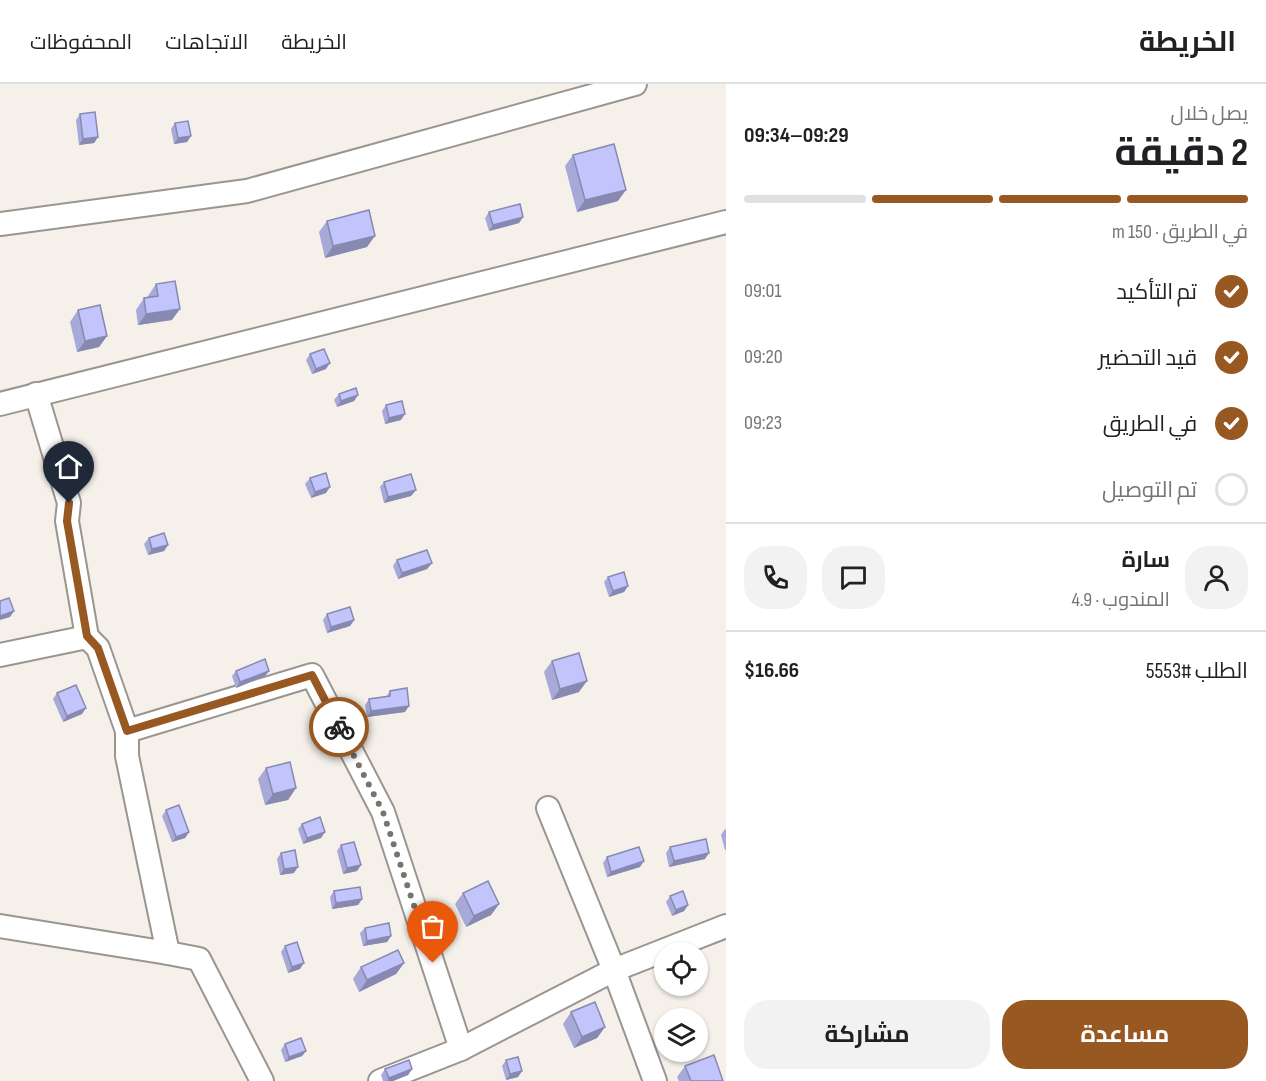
<!DOCTYPE html>
<html lang="ar">
<meta charset="utf-8">
<style>
:root{--surface:#fff;--page:#f2f2f2;--text:#202124;--muted:#757577;--line:#e0e0e0;--accent:#985822}
body{margin:0;font-family:"Sofia Sans Condensed",Cairo,sans-serif;background:var(--page);color:var(--text);direction:rtl;height:100vh;display:flex;flex-direction:column;font-size:22px;white-space:nowrap}
*{box-sizing:border-box;margin:0}
p{font-size:20px;color:var(--muted)}
.icon{flex:none;width:33px;height:33px;fill:none;stroke:currentColor;stroke-width:2;stroke-linecap:round;stroke-linejoin:round}
.map{position:relative;flex:1;overflow:hidden;direction:ltr}
.panel{display:flex;flex-direction:column;background:var(--surface);width:540px}
.panel>*{flex:none}
.tools{position:absolute;left:654px;top:858px;display:grid;gap:12px}
.tools a{display:grid;place-items:center;width:54px;height:54px;border-radius:50%;background:var(--surface);box-shadow:0 2px 4px #0004;font-size:30px}
.pin{position:absolute;display:grid;place-items:center;width:51px;height:51px;color:#fff;margin:-62px -26px;border-radius:50% 50% 50% 0;rotate:-45deg;box-shadow:0 0 6px #0007}
.pin .icon{rotate:45deg}
.courier{position:absolute;display:grid;place-items:center;width:60px;height:60px;margin:-30px;border:4px solid #985822;border-radius:50%;background:#fff;color:#222;box-shadow:0 2px 8px #0007}
.overview em{font-style:normal;font-weight:700}
.overview div{display:flex;flex-direction:column-reverse}
.overview{display:flex;align-items:center;justify-content:space-between;height:102px;padding:0 18px}
h1{font-size:39px;font-weight:700;line-height:45px}
.bar{display:grid;grid-template-columns:repeat(4,1fr);gap:9px 6px;align-content:center;height:72px;padding:0 18px}
.bar i{height:8px;border-radius:4px;background:var(--line)}
.bar .current{background:var(--accent)}
.bar p{grid-column:span 4}
.line{display:flex;align-items:center;gap:15px;padding:0 18px;border-top:2px solid var(--line)}
.line div{flex:1}
.round{display:grid;place-items:center;flex:none;width:63px;height:63px;border-radius:24px;background:var(--page)}
ol{padding:0 18px;list-style:none}
li{display:flex;align-items:center;gap:18px;height:66px}
li p{margin-inline-start:auto}
li .icon{padding:6px;border-radius:50%;background:var(--accent);color:#fff;stroke-width:4}
li:last-child{color:var(--muted)}
li i{width:33px;height:33px;border:3px solid var(--line);border-radius:50%}
.button{display:flex;gap:12px;margin-top:auto;padding:12px 18px}
.button a{flex:1;height:69px;border-radius:24px;background:var(--accent);color:#fff;font-size:24px;font-weight:700;line-height:69px;text-align:center}
.button a+a{background:var(--page);color:var(--text)}
header{display:flex;align-items:center;gap:36px;box-sizing:border-box;height:84px;padding:0 30px;background:var(--surface);border-bottom:2px solid var(--line)}
header strong{font-size:28px}
nav{display:flex;gap:33px;margin-inline-start:auto;font-size:21px}
main{display:flex;flex:1;min-height:0}
.map>svg:first-child{display:block}
</style>
<header>
<strong>الخريطة</strong>
<nav><a>الخريطة</a><a>الاتجاهات</a><a>المحفوظات</a></nav>
</header>
<main>
<section class="panel">
<div class="overview"><div><h1>2 دقيقة</h1><p>يصل خلال</p></div><em>09:29–09:34</em></div>
<div class="bar"><i class="current"></i><i class="current"></i><i class="current"></i><i></i><p>في الطريق · 150 m</p></div>
<ol>
<li><svg class="icon" aria-label="check" viewBox="0 0 24 24"><path d="M5 12l5 5 9-10"/></svg>تم التأكيد<p>09:01</p></li>
<li><svg class="icon" aria-label="check" viewBox="0 0 24 24"><path d="M5 12l5 5 9-10"/></svg>قيد التحضير<p>09:20</p></li>
<li><svg class="icon" aria-label="check" viewBox="0 0 24 24"><path d="M5 12l5 5 9-10"/></svg>في الطريق<p>09:23</p></li>
<li><i></i>تم التوصيل</li>
</ol>
<div class="line" style="height:108px"><a class="round"><svg class="icon" aria-label="person" viewBox="0 0 24 24"><circle cx="12" cy="8" r="4"/><path d="M4 21q1-7 8-7t8 7"/></svg></a><div><b>سارة</b><p>المندوب · 4.9</p></div><a class="round"><svg class="icon" aria-label="chat" viewBox="0 0 24 24"><path d="M4 5h16v11H9l-5 4z"/></svg></a><a class="round"><svg class="icon" aria-label="phone" viewBox="0 0 24 24"><path d="M5 4h4l2 5-3 2q2 4 5 5l2-3 5 2v4C11 20 4 13 5 4z"/></svg></a></div>
<div class="line" style="height:78px"><div>الطلب #5553</div><b>$16.66</b></div>
<div class="button"><a>مساعدة</a><a>مشاركة</a></div>
</section>
<div class="map">
<svg width="726" height="997" viewBox="0 0 726 997">
<rect width="100%" height="100%" fill="#f5f0e9"/>
<g fill="none" stroke-linecap="round" stroke-linejoin="round">
<g stroke="#9a968f" stroke-width="26">
<g id="street">
<path d="M0 140 247 107 635 0"/>
<path d="M0 320 726 138"/>
<path d="M0 571 87 553"/>
<path d="M127 647 312 591 383 728 461 965"/>
<path d="M548 724 614 886 655 997"/>
<path d="M0 842 168 869 127 672V647L98 564 87 553 67 437 69 419 36 310"/>
<path d="M168 869 199 875 262 997"/>
<path d="M380 997 461 965 614 886 726 842"/>
</g>
</g>
<use href="#street" stroke="#fff" stroke-width="22"/>
</g>
<g fill="#a7a9d9">
<path d="M80 30 98 53 94 59 79 61 76 36Z"/>
<path d="M175 39 191 52 187 58 174 60 171 45Z"/>
<path d="M573 71 618 117 577 128 565 82Z"/>
<path d="M489 128 523 133 519 139 489 147 485 134Z"/>
<path d="M327 137 367 163 325 174 319 148Z"/>
<path d="M156 200 172 236 138 241 136 226 144 214H148V212Z"/>
<path d="M78 226 107 252 99 263 77 268 70 238Z"/>
<path d="M310 270 326 285 312 290 306 276Z"/>
<path d="M339 310 358 311 354 317 337 323 334 316Z"/>
<path d="M386 321 401 336 385 340 382 327Z"/>
<path d="M310 394 326 409 311 414 305 400Z"/>
<path d="M384 398 416 406 411 412 384 419 380 403Z"/>
<path d="M149 454 168 461 164 467 148 471 144 460Z"/>
<path d="M397 476 432 479 427 485 398 495 393 482Z"/>
<path d="M608 493 628 502 624 508 609 513 604 498Z"/>
<path d="M327 530 354 536 350 542 327 549 323 536Z"/>
<path d="M552 577 579 608 552 616 544 588Z"/>
<path d="M236 587H269L265 592 236 604 232 592Z"/>
<path d="M390 607 405 628 367 633 365 621 369 615 386 613Z"/>
<path d="M57 609 82 630 63 638 53 615Z"/>
<path d="M266 684 296 704 288 716 265 721 258 695Z"/>
<path d="M166 726 189 748 185 754 172 758 162 732Z"/>
<path d="M302 740 325 748 321 754 303 760 298 745Z"/>
<path d="M725 745H726V766H725L721 751Z"/>
<path d="M341 761 361 781 357 787 343 790 337 767Z"/>
<path d="M670 763 705 775 669 783 666 769Z"/>
<path d="M281 769 294 789 280 791 277 775Z"/>
<path d="M607 773 640 783 607 793 603 779Z"/>
<path d="M334 807 362 815 358 821 332 825 330 813Z"/>
<path d="M463 809 499 820 491 831 466 843 455 820Z"/>
<path d="M670 812 688 821 684 827 672 832 666 818Z"/>
<path d="M365 844 391 852 387 858 363 862 360 849Z"/>
<path d="M285 862 300 885 288 889 281 868Z"/>
<path d="M404 879 396 890 359 908 353 895 361 883Z"/>
<path d="M571 928 605 943 597 954 574 964 563 940Z"/>
<path d="M285 960 306 967 302 972 285 978 281 966Z"/>
<path d="M506 976 522 987 518 993 506 996 502 982Z"/>
<path d="M685 982 723 997H679L677 993Z"/>
<path d="M385 985H412L408 991 393 997H383L381 991Z"/>
</g>
<g fill="#8889b0">
<path d="M191 52 187 58 174 60 178 54Z"/>
<path d="M98 53 94 59 79 61 83 55Z"/>
<path d="M626 106 618 117 577 128 585 116Z"/>
<path d="M523 133 519 139 489 147 493 141Z"/>
<path d="M375 152 367 163 325 174 333 162Z"/>
<path d="M180 225 172 236 138 241 146 230Z"/>
<path d="M107 252 99 263 77 268 85 257Z"/>
<path d="M330 279 326 285 312 290 316 285Z"/>
<path d="M358 311 354 317 337 323 341 317Z"/>
<path d="M405 330 401 336 385 340 389 334Z"/>
<path d="M330 403 326 409 311 414 315 408Z"/>
<path d="M416 406 411 412 384 419 388 413Z"/>
<path d="M168 461 164 467 148 471 152 465Z"/>
<path d="M432 479 427 485 398 495 402 489Z"/>
<path d="M628 502 624 508 609 513 613 507Z"/>
<path d="M14 527 10 533 0 536V532Z"/>
<path d="M354 536 350 542 327 549 331 543Z"/>
<path d="M269 587 265 592 236 604 240 598Z"/>
<path d="M587 597 579 608 552 616 560 605Z"/>
<path d="M409 622 405 628 367 633 371 627Z"/>
<path d="M86 624 82 630 63 638 67 632Z"/>
<path d="M296 704 288 716 265 721 273 710Z"/>
<path d="M189 748 185 754 172 758 176 753Z"/>
<path d="M325 748 321 754 303 760 307 754Z"/>
<path d="M709 769 705 775 669 783 674 777Z"/>
<path d="M644 777 640 783 607 793 611 788Z"/>
<path d="M361 781 357 787 343 790 347 784Z"/>
<path d="M298 783 294 789 280 791 284 785Z"/>
<path d="M362 815 358 821 332 825 336 819Z"/>
<path d="M499 820 491 831 466 843 474 832Z"/>
<path d="M688 821 684 827 672 832 676 826Z"/>
<path d="M391 852 387 858 363 862 367 857Z"/>
<path d="M304 879 300 885 288 889 292 883Z"/>
<path d="M404 879 396 890 359 908 367 896Z"/>
<path d="M605 943 597 954 574 964 582 953Z"/>
<path d="M306 967 302 972 285 978 289 973Z"/>
<path d="M412 985 408 991 393 997H387L389 994Z"/>
<path d="M522 987 518 993 506 996 510 990Z"/>
</g>
<g fill="#c2c4fc" stroke="#8889b0" stroke-width="1.5">
<path d="M95 28 98 53 83 55 80 30Z"/>
<path d="M188 37 191 52 178 54 175 39Z"/>
<path d="M614 60 626 106 585 116 573 71Z"/>
<path d="M520 120 523 133 493 141 489 128Z"/>
<path d="M369 126 375 152 333 162 327 137Z"/>
<path d="M175 197 180 225 146 230 144 214 158 212 156 200Z"/>
<path d="M100 221 107 252 85 257 78 226Z"/>
<path d="M324 265 330 279 316 285 310 270Z"/>
<path d="M356 304 358 311 341 317 339 310Z"/>
<path d="M402 317 405 330 389 334 386 321Z"/>
<path d="M326 389 330 403 315 408 310 394Z"/>
<path d="M411 390 416 406 388 413 384 398Z"/>
<path d="M164 449 168 461 152 465 149 454Z"/>
<path d="M427 466 432 479 402 489 397 476Z"/>
<path d="M624 488 628 502 613 507 608 493Z"/>
<path d="M9 514 14 527 0 532V517Z"/>
<path d="M350 523 354 536 331 543 327 530Z"/>
<path d="M579 569 587 597 560 605 552 577Z"/>
<path d="M265 575 269 587 240 598 236 587Z"/>
<path d="M76 601 86 624 67 632 57 609Z"/>
<path d="M407 604 409 622 371 627 369 615 390 612V607Z"/>
<path d="M290 678 296 704 273 710 266 684Z"/>
<path d="M179 721 189 748 176 753 166 726Z"/>
<path d="M320 733 325 748 307 754 302 740Z"/>
<path d="M706 755 709 769 674 777 670 763Z"/>
<path d="M354 758 361 781 347 784 341 761Z"/>
<path d="M639 763 644 777 611 788 607 773Z"/>
<path d="M295 766 298 783 284 785 281 769Z"/>
<path d="M488 797 499 820 474 832 463 809Z"/>
<path d="M360 803 362 815 336 819 334 807Z"/>
<path d="M683 807 688 821 676 826 670 812Z"/>
<path d="M389 839 391 852 367 857 365 844Z"/>
<path d="M297 858 304 879 292 883 285 862Z"/>
<path d="M398 866 404 879 367 896 361 883Z"/>
<path d="M595 918 605 943 582 953 571 928Z"/>
<path d="M301 954 306 967 289 973 285 960Z"/>
<path d="M714 971 723 997H691L685 982Z"/>
<path d="M518 973 522 987 510 990 506 976Z"/>
<path d="M409 976 412 985 389 994 385 985Z"/>
</g>
<g fill="none" stroke-linecap="round" stroke-linejoin="round">
<path stroke="#777470" stroke-width="6" stroke-dasharray="0 10.8" d="M339 643 383 728 433 879"/>
<path stroke="#985822" stroke-width="8" d="M69 419 67 437 87 552 98 564 127 647 312 591 339 643"/>
</g>
</svg>
<div class="tools">
<a><svg class="icon" aria-label="locate" viewBox="0 0 24 24"><circle cx="12" cy="12" r="6"/><path d="M12 2v4M12 18v4M2 12h4M18 12h4"/></svg></a>
<a><svg class="icon" aria-label="layers" viewBox="0 0 24 24"><path d="M12 4l9 5-9 5-9-5zM3 14l9 5 9-5"/></svg></a>
</div>
<div class="pin" style="left:433px;top:879px;background:#ea580c"><svg class="icon" aria-label="bag" viewBox="0 0 24 24"><path d="M5 8h14l-1 12H6zM9 8a3 3 0 0 1 6 0"/></svg></div>
<div class="pin" style="left:69px;top:419px;background:#1f2937"><svg class="icon" aria-label="home" viewBox="0 0 24 24"><path d="M3 11l9-7 9 7M6 9v11h12V9"/></svg></div>
<div class="courier" style="left:339px;top:643px"><svg class="icon" aria-label="bike" viewBox="0 0 24 24"><circle cx="6" cy="16" r="4"/><circle cx="18" cy="16" r="4"/><path d="M6 16l4-8h5l3 8M10 8l3 8H6M13 5h3"/></svg></div>
</div>
</main>
